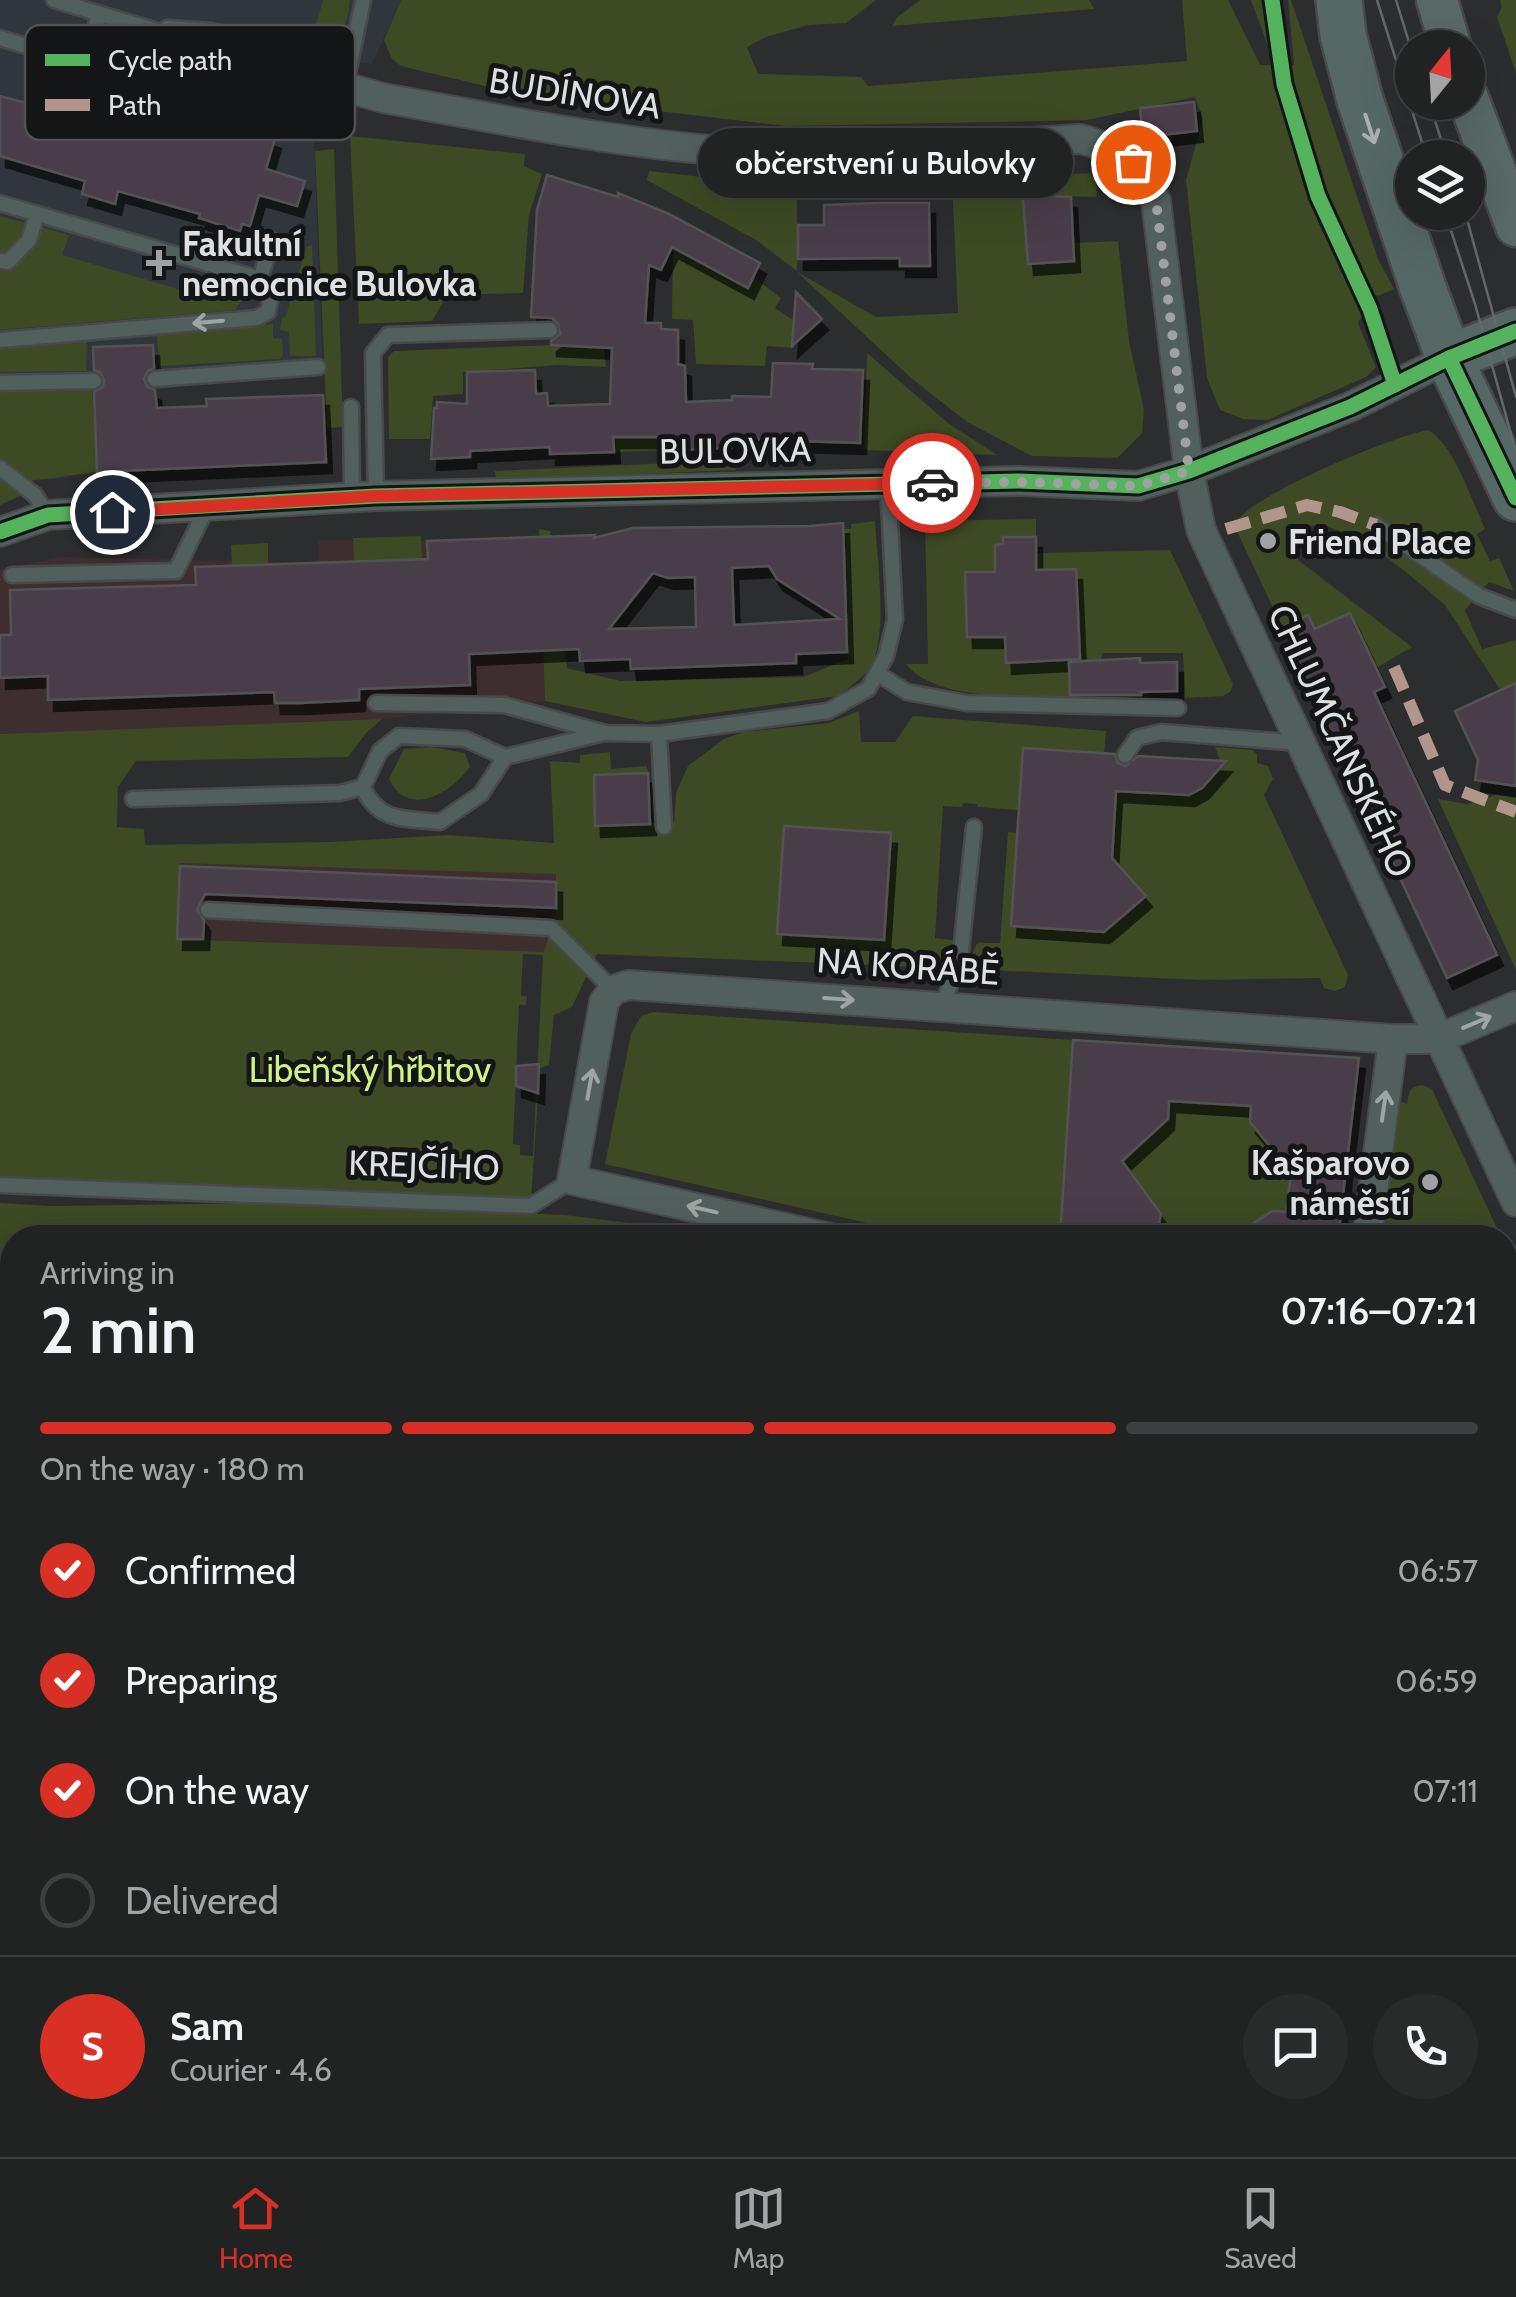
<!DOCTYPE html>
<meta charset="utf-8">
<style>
:root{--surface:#212222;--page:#292a2a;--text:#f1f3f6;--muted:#a2a4a5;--line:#3e3f40;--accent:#d93025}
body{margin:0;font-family:Cabin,sans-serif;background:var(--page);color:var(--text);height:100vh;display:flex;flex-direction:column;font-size:38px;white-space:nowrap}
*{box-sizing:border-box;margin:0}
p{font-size:32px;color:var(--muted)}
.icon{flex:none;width:55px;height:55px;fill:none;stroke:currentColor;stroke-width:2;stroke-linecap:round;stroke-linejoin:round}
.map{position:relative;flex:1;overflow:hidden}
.details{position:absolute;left:0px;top:1225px;width:1518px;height:932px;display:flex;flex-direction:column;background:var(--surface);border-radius:40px 40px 0 0;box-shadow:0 10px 40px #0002,0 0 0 2px var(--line)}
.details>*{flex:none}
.needle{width:65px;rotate:18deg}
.fabs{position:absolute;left:1395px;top:30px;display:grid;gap:20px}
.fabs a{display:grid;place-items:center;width:90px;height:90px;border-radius:50%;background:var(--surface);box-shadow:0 10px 40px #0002,0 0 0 2px var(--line);font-size:50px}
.pin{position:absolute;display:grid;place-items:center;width:85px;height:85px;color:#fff;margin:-42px;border:5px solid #fff;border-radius:50%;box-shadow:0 2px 10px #0007}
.courier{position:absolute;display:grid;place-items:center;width:100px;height:100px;margin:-50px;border:8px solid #d93025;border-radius:50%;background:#fff;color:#222;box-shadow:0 2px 12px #0007}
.bubble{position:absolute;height:70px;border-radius:35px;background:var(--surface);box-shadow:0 10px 40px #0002,0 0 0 2px var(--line);font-size:32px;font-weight:600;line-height:70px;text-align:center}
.headline em{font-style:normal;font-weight:600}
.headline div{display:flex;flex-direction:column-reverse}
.headline{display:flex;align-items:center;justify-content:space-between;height:170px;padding:0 40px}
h1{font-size:65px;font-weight:600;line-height:75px}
.bar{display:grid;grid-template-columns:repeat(4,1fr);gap:15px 10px;align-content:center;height:120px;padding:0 40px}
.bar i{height:12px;border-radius:8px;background:var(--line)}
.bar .current{background:var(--accent)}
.bar p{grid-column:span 4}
.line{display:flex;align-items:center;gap:25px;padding:0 40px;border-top:2px solid var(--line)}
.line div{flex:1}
.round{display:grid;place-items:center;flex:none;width:105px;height:105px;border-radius:52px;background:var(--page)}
ol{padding:0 40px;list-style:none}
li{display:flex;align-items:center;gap:30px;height:110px}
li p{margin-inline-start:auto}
li .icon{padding:10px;border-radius:50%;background:var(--accent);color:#fff;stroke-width:4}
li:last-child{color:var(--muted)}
li i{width:55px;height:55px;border:5px solid var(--line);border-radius:50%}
.menu{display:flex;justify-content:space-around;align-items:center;height:140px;border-top:2px solid var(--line);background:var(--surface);font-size:28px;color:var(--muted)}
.menu a{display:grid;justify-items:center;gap:5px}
.menu .current{color:var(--accent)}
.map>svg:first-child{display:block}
</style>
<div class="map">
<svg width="1516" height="2157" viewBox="0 0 1516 2157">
<defs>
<filter id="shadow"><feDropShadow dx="6" dy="11" stdDeviation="0" flood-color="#0009"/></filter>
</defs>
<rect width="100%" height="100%" fill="#2c2d2e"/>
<g fill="#30363c">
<path d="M0 0H401L372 64 353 62 341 124 314 135 323 375 67 389 68 478 28 481V488L0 505Z"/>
<path d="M0 2020 12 2025V2096L0 2091Z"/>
<path d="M146 2145H338L370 2157H179Z"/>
</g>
<g fill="#3f2e30">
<path d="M539 537 545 701 382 719 0 734V570L61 557 318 563V540L427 541Z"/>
<path d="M176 860 559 869V910L544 953 172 938Z"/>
</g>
<g fill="#3d4a23" fill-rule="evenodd">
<path d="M323 0H350C348 18 345 35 329 46L311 43Z"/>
<path d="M401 0H876L846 23 808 25 766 37 747 47 758 74 861 77 868 86 1187 61 1182 0H1228L1260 65H1275L1251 0H1264L1276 65H1294L1288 0H1291L1378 259 1394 289 1378 296 1374 294 1358 323 1376 367 1366 377 1267 420 1243 419 1220 410 1207 378 1186 180 1203 119 1195 97 1087 120 786 126 523 95 401 66 392 59 384 40Z"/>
<path d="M921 0H1089L1094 9 892 26 897 17Z"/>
<path d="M1500 0H1516V73L1497 17 1502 7Z"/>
<path d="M350 136 525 154 524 166 542 174 529 215 523 293 447 295 432 321 359 324Z"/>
<path d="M334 149 343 427 327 428 315 151Z"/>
<path d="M649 171 756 183 797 182V271L756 240 647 180Z"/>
<path d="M1096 173 1097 197 1023 195 1028 263 1073 243 1118 241 1129 341 1144 410 1142 433 1117 458 1032 456 967 422 911 378 797 272 876 317 958 313 952 179Z"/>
<path d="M0 216 69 235 62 255 209 298 216 279 241 284 247 292 235 310 0 330Z"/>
<path d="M312 245 316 356H290L289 332 280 330 282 318 286 316 306 247Z"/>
<path d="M673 248 748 288 753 277 781 298 775 308 793 320 794 348 767 346 765 366 696 364 693 320 672 319Z"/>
<path d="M273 324V338L282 339 283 355 280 359 159 366 157 334Z"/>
<path d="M87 337 86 371 0 372V345Z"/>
<path d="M551 345 604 348 606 367 558 365 463 372V394L433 396 430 439H389L388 357 394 351Z"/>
<path d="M867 353 948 423 997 455 864 450Z"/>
<path d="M92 385 97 472 28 481 25 494 0 505V391Z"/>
<path d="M1428 430C1454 444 1472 501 1485 529L1477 534 1490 561 1499 558 1514 591 1489 582 1465 610 1482 649 1516 640V683L1501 691 1445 605 1406 572 1361 538 1328 527 1301 525 1298 560 1412 647 1376 668 1350 614 1315 629 1308 616 1282 627 1234 525C1248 496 1393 436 1428 430Z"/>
<path d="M613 437H672L673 450 614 452Z"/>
<path d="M733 460 736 470 496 480 495 471Z"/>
<path d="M1036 519V537H1003V544L995 546V553H1001L995 572 965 573 967 637H999L1036 578V553L1170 550 1233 684 1231 691 1223 696 1185 698 1183 653H1102L1101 660 1070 661V697C1024 694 936 703 906 664H928L925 521Z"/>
<path d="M875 521C877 558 888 632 872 664 865 677 849 688 837 696L646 722 545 701 539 529 550 531 567 668 620 681 803 677 848 659 843 529H851V524Z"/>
<path d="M421 536 422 559 354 561 353 538Z"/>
<path d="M268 543V565L232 566 231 545Z"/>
<path d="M859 711 861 742H895L913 716 1106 731 1104 754 1023 748 1019 810 978 807 977 804 963 803 962 807 943 806 935 938 952 940 954 944 946 968 597 954 572 1007 554 1015 549 1065 540 1068 531 1199 0 1177V734L382 719 367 732 348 757 136 761 118 787 117 827 144 829 145 845 330 842 449 835 554 843 550 761 580 763V755L610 752 611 769 647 766 648 773 594 775 596 825 674 822 676 793 688 766 724 739 743 732 829 723ZM891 834 884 940 777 933ZM180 863 556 874V914L544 952 177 939ZM523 954 543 955 533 1156 520 1155V1145L513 1144 519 1005H526L527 996H521Z"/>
<path d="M432 747 465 753 470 767C451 793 408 819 389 779L404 749Z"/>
<path d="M1215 747 1252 750 1257 754V763L1268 766 1273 779 1264 795 1348 975 1345 987 1335 991 1324 988 1320 978 1200 980 967 969 977 943H1000L1008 832 1017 833 1012 926 1104 932 1145 896 1112 858 1117 781C1141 792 1179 807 1203 787 1212 780 1215 769 1220 760Z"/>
<path d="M1496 795 1516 798V970L1438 799 1467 804Z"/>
<path d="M653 1012 1073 1040 1060 1237H929L605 1164 631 1034 641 1016Z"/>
<path d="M1422 1085 1432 1089 1501 1237H1383L1400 1101 1407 1104C1409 1093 1409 1086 1422 1085Z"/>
<path d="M1169 1101 1251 1106 1250 1122 1277 1155 1293 1157 1286 1212 1271 1211 1235 1237H1177L1157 1233 1161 1213 1136 1181 1116 1179 1118 1146 1136 1148 1168 1119Z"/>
<path d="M0 1203 51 1206 283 1203 565 1215 743 1237 12 1238V2025L0 2020Z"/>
<path d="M1505 1246 1516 1270V1369L1505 1366Z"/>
<path d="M1505 1531 1516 1532V2157H1102L1106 2145H1505Z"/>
<path d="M63 2145H146L179 2157H93Z"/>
<path d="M338 2145H1080L1076 2157H370Z"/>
</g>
<g fill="#4a3e48" stroke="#535354" stroke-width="2.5" fill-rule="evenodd" filter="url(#shadow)">
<path d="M53 70 81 78 74 102 189 136 204 83 211 85 212 81 235 88 234 92 239 93 230 122 275 138 266 169 305 181 297 206 259 195 250 226 242 224 240 231 199 218 200 214 118 191 115 204 82 194 85 181 0 156V96L42 107Z"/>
<path d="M1194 102 1197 131 1143 137 1140 108Z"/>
<path d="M547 175 618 197V193L669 214 760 263 748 288 672 247 661 270 649 265 645 323H661V329L678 330V364L685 366 686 402 732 400V396L771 397 773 363 813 364 812 369 863 370 860 443 731 439V448L673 450 672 437H613L614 452 550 454V447L470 451V457L431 459 434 408H437V402L467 404V372L535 370 536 394 547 393 548 406 610 404 612 348 551 345V341L560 334 558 324 552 318 531 317 537 210Z"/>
<path d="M1050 196 1071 197 1074 261 1028 264 1023 198Z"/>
<path d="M878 203H929L930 266H900V258L798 259V225H824V205Z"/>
<path d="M796 292 822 319 792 346Z"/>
<path d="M153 345 154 368 148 371 144 379 147 386 155 390 157 408 207 406 206 399 323 395 326 462 97 472 94 392 103 387 104 380 100 372 94 370 93 347Z"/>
<path d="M843 523 847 652 796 654V663L631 669 630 659 580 661 579 649 469 654 470 685 359 689V700L301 703H275L274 692 48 700V676L0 678V635H11L10 590 196 585 195 567 428 559 427 541 595 535 594 538 633 528 810 526ZM769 566 777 579 840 619 734 625 732 568ZM653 573 668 578 695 577 696 627 609 629Z"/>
<path d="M1003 537H1036V570L1076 569 1080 659 1006 663 1005 637H967L965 572H995V545L1003 544Z"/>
<path d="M1350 613 1385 687 1374 692 1497 955 1447 978 1282 627 1308 615 1315 629Z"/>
<path d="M1140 658V663L1177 662V691L1141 692V695H1070L1069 662Z"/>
<path d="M1516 683V786L1475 780 1478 760 1455 711Z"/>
<path d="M1023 748 1115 754 1118 763 1125 766 1138 756 1226 761 1202 788 1189 795 1116 791 1112 858 1146 896 1104 932 1011 926Z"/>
<path d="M648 773 650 824 595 826 594 775Z"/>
<path d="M784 826 891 833 884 940 777 934Z"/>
<path d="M180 866 556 882V908L205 894 197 910 204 920 203 939H177Z"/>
<path d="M1073 1040 1359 1058 1338 1238H1231L1272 1211 1286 1212 1293 1157 1277 1155 1250 1122 1251 1106 1169 1101 1168 1119 1122 1161 1161 1214 1156 1238H1060Z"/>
<path d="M539 1064 538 1093 516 1086V1066Z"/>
</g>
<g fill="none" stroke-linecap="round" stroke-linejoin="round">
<g stroke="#48494a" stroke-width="19">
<g id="service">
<path d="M54 0 301 74"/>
<path d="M167 28 212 31 253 43 331 80"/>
<path d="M0 38 85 64 133 46 200 67 345 87"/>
<path d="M85 64 99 14"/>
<path d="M345 87 363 0"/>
<path d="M0 203 260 279 271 297 268 312 256 318 0 340"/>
<path d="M0 261 8 262 29 240 37 214"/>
<path d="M260 279 272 240"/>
<path d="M155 379 318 367"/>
<path d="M0 383 94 381"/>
<path d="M351 407 352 498"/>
<path d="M0 468 35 495 48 515"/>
<path d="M376 496 373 353 388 335 550 330"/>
<path d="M1376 525 1479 596 1516 610"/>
<path d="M12 575 176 571 207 507"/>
<path d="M878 674 907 692 967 703 1178 708"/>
<path d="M376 703 504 705 605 733 659 734 828 711 868 689 886 656 895 620 888 483"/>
<path d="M659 734 664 827"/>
<path d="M1125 755 1137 738 1161 732 1300 743"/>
<path d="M363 787C378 823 406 818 440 822L481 794 505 757"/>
<path d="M133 799 340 793 363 787 380 751 399 736 465 739 505 757 604 733"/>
<path d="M208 910 551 928 613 990"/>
<path d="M943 1006 961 951 974 827"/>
<path d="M0 1185 531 1206 572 1180"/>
<path d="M0 1955 12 1959"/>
<path d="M514 2145 544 2157"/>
</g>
</g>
<g stroke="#48494a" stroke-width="32">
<g id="minor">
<path d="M345 87 383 98C505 120 628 146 753 153 861 159 972 145 1081 139 1119 150 1141 164 1156 201L1189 471 1201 530 1516 1202"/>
<path d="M0 532 48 515 376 496 1019 481 1138 486 1189 471 1350 407 1449 358"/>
<path d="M831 1238 572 1180 604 1002 613 990 629 985 1393 1039H1438L1516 1006"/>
<path d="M1367 1238 1393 1039"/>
<path d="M1505 1398 1516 1401"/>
</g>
</g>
<g stroke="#48494a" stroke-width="45">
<g id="secondary">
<path d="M1437 0 1451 48"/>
<path d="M1468 98 1516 226"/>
</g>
</g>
<g stroke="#48494a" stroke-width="50">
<g id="primary">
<path d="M1339 0 1343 35 1360 100 1423 288 1449 358 1516 498"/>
<path d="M1449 358 1516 331"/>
<path d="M0 2145 30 2157"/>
</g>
</g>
<use href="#service" stroke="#515f5d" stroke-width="14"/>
<use href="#minor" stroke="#515f5d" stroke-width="28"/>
<use href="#secondary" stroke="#596967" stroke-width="40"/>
<use href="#primary" stroke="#566865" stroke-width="45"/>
<g stroke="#636969" stroke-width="2.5">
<path d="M1377 0 1427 158"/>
<path d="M1396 0 1412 52"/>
<path d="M1429 102 1447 158"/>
<path d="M1445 212 1475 304 1516 452"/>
<path d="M1465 212 1516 397"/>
</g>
<g stroke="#636969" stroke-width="11">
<g id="rail">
<path d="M0 2047 12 2051"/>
<path d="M0 2065 12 2070"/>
<path d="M213 2145 245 2157"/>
<path d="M268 2145 300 2157"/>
</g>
</g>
<use href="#rail" stroke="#141516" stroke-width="8" stroke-dasharray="22" stroke-linecap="butt"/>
<g stroke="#b2968c" stroke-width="12" stroke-dasharray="25 12" stroke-linecap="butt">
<path d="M1226 529 1307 505 1340 512 1376 525"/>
<path d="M1394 667 1445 785 1516 812"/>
</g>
<g stroke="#141516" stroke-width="21">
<g id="cycleway">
<path d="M1272 0 1284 84 1318 196 1370 309 1395 385"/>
<path d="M1449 358 1516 498"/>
<path d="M0 532 48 515 376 496 1019 481 1138 486 1189 471 1350 407 1449 358 1516 331"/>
</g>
</g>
<use href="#cycleway" stroke="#56b35d" stroke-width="15"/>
</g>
<defs><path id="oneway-shaft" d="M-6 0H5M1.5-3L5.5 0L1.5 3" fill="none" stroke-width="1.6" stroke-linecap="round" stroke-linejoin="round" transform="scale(2.5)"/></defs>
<use stroke="#a8afaf" href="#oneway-shaft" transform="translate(1370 129) rotate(72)"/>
<g stroke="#9fa5a5">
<use href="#oneway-shaft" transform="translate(208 322) rotate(175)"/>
<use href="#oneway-shaft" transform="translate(839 999) rotate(4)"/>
<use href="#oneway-shaft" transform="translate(1477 1022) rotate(-23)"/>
<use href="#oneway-shaft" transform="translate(590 1084) rotate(-80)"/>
<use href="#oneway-shaft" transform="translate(1384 1106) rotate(-82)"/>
<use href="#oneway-shaft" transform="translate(702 1209) rotate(-167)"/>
</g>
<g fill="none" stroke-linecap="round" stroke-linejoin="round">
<path stroke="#a0a1a2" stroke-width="10" stroke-dasharray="0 18" d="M932 483 1019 482 1138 486 1189 471 1156 201 1147 180 1133 162"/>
<path stroke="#d93025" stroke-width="12" d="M112 512 376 496 932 483"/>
</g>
<g fill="#a0a1a2" stroke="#141516" stroke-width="4">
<path d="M154 248h10v10h10v10h-10v10h-10v-10h-10v-10h10z"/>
<circle cx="1268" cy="541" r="10"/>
<circle cx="1430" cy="1182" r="10"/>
</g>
<g text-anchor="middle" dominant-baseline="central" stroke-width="10" stroke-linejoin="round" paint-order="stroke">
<g font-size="35" fill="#dedfe0" stroke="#141516">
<text transform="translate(575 93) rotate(9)">BUDÍNOVA</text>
<text transform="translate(735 450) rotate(-1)">BULOVKA</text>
<text transform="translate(1341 741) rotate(65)">CHLUMČANSKÉHO</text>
<text transform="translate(908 966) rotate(4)">NA KORÁBĚ</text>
<text transform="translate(424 1165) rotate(2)">KREJČÍHO</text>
</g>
<g font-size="35" font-weight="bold" fill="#dedfe0" stroke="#141516" text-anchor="start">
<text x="182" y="243">Fakultní<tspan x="182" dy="40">nemocnice Bulovka</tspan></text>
<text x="1288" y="541">Friend Place</text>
<text x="1410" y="1162" text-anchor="end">Kašparovo<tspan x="1410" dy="40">náměstí</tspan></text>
</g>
<g font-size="35" fill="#cff286" stroke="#141516">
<text x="370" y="1069">Libeňský hřbitov</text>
</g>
</g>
<rect x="25" y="25" width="330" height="115" rx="15" fill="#141516" stroke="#515253" stroke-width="2.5"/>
<rect x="45" y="54" width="45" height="12" fill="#56b35d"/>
<rect x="45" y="99" width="45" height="12" fill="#b2968c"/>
<g font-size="28" fill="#dedfe0">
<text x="108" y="70">Cycle path</text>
<text x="108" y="115">Path</text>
</g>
</svg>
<div class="fabs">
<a><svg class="needle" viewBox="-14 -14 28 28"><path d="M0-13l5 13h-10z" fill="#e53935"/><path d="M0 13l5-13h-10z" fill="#a2a4a5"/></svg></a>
<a><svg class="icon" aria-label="layers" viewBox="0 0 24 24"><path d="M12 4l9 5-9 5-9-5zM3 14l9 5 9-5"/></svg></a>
</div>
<div class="pin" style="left:1133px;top:162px;background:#ea580c"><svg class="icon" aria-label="bag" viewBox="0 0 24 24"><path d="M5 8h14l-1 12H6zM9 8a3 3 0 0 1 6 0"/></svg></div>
<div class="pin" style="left:112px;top:512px;background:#1f2937"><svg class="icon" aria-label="home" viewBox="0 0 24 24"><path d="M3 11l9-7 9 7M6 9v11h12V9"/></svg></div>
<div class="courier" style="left:932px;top:483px"><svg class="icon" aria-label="car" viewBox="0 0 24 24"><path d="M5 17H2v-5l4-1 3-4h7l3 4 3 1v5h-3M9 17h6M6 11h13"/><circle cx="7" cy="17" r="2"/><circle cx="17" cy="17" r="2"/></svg></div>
<div class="bubble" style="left:698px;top:128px;width:375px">občerstvení u Bulovky</div>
<section class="details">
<div class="headline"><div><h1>2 min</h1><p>Arriving in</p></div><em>07:16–07:21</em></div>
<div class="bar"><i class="current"></i><i class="current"></i><i class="current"></i><i></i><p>On the way · 180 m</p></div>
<ol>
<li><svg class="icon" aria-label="check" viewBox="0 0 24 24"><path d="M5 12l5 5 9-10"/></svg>Confirmed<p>06:57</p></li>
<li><svg class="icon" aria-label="check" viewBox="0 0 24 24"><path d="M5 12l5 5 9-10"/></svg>Preparing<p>06:59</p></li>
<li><svg class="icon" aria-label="check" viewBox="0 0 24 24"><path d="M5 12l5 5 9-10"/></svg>On the way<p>07:11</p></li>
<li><i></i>Delivered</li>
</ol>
<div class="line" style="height:180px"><b class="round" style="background:var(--accent);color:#fff">S</b><div><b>Sam</b><p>Courier · 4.6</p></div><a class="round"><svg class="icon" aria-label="chat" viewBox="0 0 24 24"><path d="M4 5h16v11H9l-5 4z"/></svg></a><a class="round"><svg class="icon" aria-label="phone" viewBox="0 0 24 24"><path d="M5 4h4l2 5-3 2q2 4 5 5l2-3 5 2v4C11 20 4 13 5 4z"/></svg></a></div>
</section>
</div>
<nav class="menu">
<a class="current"><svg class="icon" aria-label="home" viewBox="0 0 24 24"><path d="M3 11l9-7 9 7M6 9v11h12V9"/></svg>Home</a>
<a><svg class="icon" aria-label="map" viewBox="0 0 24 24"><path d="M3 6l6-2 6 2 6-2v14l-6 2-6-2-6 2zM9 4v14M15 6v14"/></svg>Map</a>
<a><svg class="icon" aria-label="saved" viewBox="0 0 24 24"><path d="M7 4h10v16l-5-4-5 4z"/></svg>Saved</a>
</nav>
